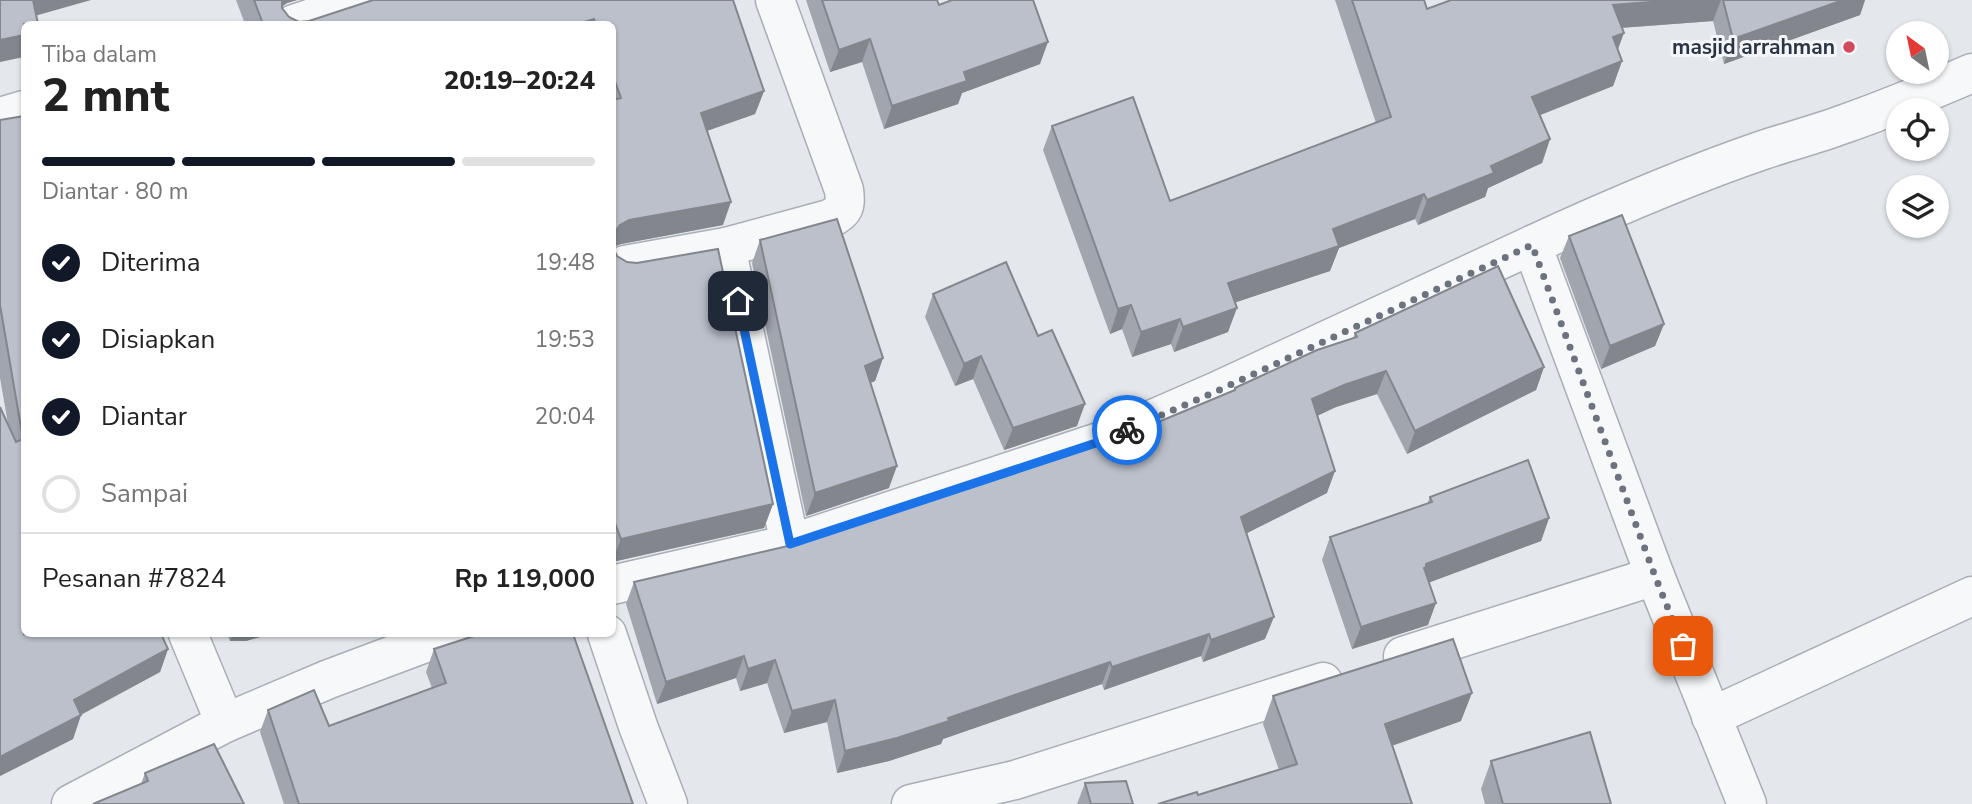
<!DOCTYPE html>
<html lang="id">
<meta charset="utf-8">
<style>
:root{--surface:#fff;--page:#f2f2f2;--text:#222;--muted:#767676;--line:#e0e0e0;--accent:#111827}
body{margin:0;font-family:"Nunito Sans",sans-serif;background:var(--page);color:var(--text);height:100vh;display:flex;flex-direction:column;font-size:26px;white-space:nowrap}
*{box-sizing:border-box;margin:0}
p{font-size:23px;color:var(--muted)}
.icon{flex:none;width:38px;height:38px;fill:none;stroke:currentColor;stroke-width:2;stroke-linecap:round;stroke-linejoin:round}
.map{position:relative;flex:1;overflow:hidden}
.details{position:absolute;left:21px;top:21px;width:595px;height:616px;display:flex;flex-direction:column;background:var(--surface);border-radius:10px;box-shadow:0 2px 5px #0004}
.details>*{flex:none}
.needle{width:46px;rotate:327deg}
.buttons{position:absolute;left:1886px;top:21px;display:grid;gap:14px}
.buttons a{display:grid;place-items:center;width:63px;height:63px;border-radius:50%;background:var(--surface);box-shadow:0 2px 5px #0004;font-size:35px}
.pin{position:absolute;display:grid;place-items:center;width:60px;height:60px;color:#fff;margin:-30px;border-radius:14px;box-shadow:0 4px 10px #0006}
.courier{position:absolute;display:grid;place-items:center;width:70px;height:70px;margin:-35px;border:5px solid #1a73e8;border-radius:50%;background:#fff;color:#222;box-shadow:0 2px 9px #0007}
.summary em{font-style:normal;font-weight:800}
.summary div{display:flex;flex-direction:column-reverse}
.summary{display:flex;align-items:center;justify-content:space-between;height:119px;padding:0 21px}
h1{font-size:46px;font-weight:800;line-height:52px}
.bar{display:grid;grid-template-columns:repeat(4,1fr);gap:10px 7px;align-content:center;height:84px;padding:0 21px}
.bar i{height:9px;border-radius:5px;background:var(--line)}
.bar .on{background:var(--accent)}
.bar p{grid-column:span 4}
.line{display:flex;align-items:center;gap:18px;padding:0 21px;border-top:2px solid var(--line)}
.line div{flex:1}
ol{padding:0 21px;list-style:none}
li{display:flex;align-items:center;gap:21px;height:77px}
li p{margin-inline-start:auto}
li .icon{padding:7px;border-radius:50%;background:var(--accent);color:#fff;stroke-width:4}
li:last-child{color:var(--muted)}
li i{width:38px;height:38px;border:4px solid var(--line);border-radius:50%}
.map>svg:first-child{display:block}
</style>
<div class="map">
<svg width="1972" height="804" viewBox="0 0 1972 804">
<rect width="100%" height="100%" fill="#e4e7ec"/>
<g fill="none" stroke-linecap="round" stroke-linejoin="round">
<g stroke="#a9aeb7" stroke-width="41">
<g id="minor">
<path d="M294 24 366 0"/>
<path d="M0 117 24 110"/>
<path d="M726 247 790 544"/>
<path d="M625 265 726 247 829 219C845 211 846 207 844 190L775 0"/>
<path d="M612 585 790 544 1105 440 1215 392 1532 245"/>
<path d="M188 634 225 723"/>
<path d="M607 634 638 726 668 804"/>
<path d="M1403 656 1655 576"/>
<path d="M1711 717 1972 596"/>
<path d="M71 804 225 723 329 679 449 634"/>
<path d="M911 804 1015 780 1323 682"/>
<path d="M1747 804 1655 576 1532 245C1608 210 1684 177 1763 150 1790 141 1817 134 1844 124 1887 109 1930 91 1972 73"/>
</g>
</g>
<use href="#minor" stroke="#f7f8fa" stroke-width="38"/>
</g>
<g fill="#a1a5ae">
<path d="M236 0H297L287 3 282 7V8L289 17 299 22 733 0 764 91 755 114 707 131 723 225 621 244 613 247 617 256 773 504 764 528 612 562V24H245Z"/>
<path d="M806 0H937L939 5 1040 64 962 93 958 104 884 129 862 62 830 72Z"/>
<path d="M1335 0H1424L1427 9 1451 0H1865L1860 15 1724 64 1713 21 1622 28 1618 49 1622 61 1613 86 1540 115 1550 139 1542 163 1488 188 1485 197 1418 225 1415 219 1339 248 1330 271 1235 302 1228 332 1174 352 1171 344 1132 357 1122 329 1110 334 1043 150 1052 126 1170 201 1376 123Z"/>
<path d="M24 116V634L168 649 160 672 81 715 73 739 0 776V407L8 424 0 378V120Z"/>
<path d="M1569 236 1664 324 1655 346 1601 369 1560 258Z"/>
<path d="M760 240 883 358 875 381 870 383 889 488 806 516 752 263Z"/>
<path d="M933 294 1077 426 1004 450 973 379 955 386 925 317Z"/>
<path d="M1355 333 1544 367 1536 390 1407 454 1377 394 1336 407 1317 416 1327 493 1247 533 1265 639 1203 662 1201 656 1104 690 1102 684 943 739 941 744 889 761 837 773 827 722 784 733 767 683 740 691 736 678 657 704 626 604 634 582 805 542 1120 438 1234 391 1235 388 1353 338Z"/>
<path d="M1430 497 1549 518 1541 541 1429 582 1428 625 1352 649 1322 560 1330 537 1427 504Z"/>
<path d="M227 634H270L246 641H230Z"/>
<path d="M434 649 633 804H284L260 732 268 710 329 726 432 688 426 672Z"/>
<path d="M1273 696 1461 721 1392 746 1198 795 1279 770 1263 724Z"/>
<path d="M1491 761 1611 804H1485L1481 789Z"/>
<path d="M145 773 244 804 141 784Z"/>
<path d="M1085 783 1133 804H1077Z"/>
</g>
<g fill="#83868d">
<path d="M31 0H91L24 19Z"/>
<path d="M280 0H297L287 3 278 9Z"/>
<path d="M1677 0H1721L1713 21 1604 29 1613 5Z"/>
<path d="M1843 0H1865L1860 15 1724 64 1733 39Z"/>
<path d="M594 19 592 24H578Z"/>
<path d="M1624 33 1615 57 1613 37Z"/>
<path d="M24 35V57L0 62V40Z"/>
<path d="M870 39 862 62 830 72 839 50Z"/>
<path d="M1048 42 1040 64 962 93 958 104 884 129 892 106 964 72Z"/>
<path d="M1622 61 1613 86 1523 122 1532 97Z"/>
<path d="M764 91 755 114 692 136 701 113Z"/>
<path d="M1550 139 1542 163 1488 188 1485 197 1418 225 1427 200 1491 166Z"/>
<path d="M1424 194 1415 219 1339 248 1330 271 1219 308 1228 283 1333 229Z"/>
<path d="M731 202 723 225 621 244 612 247 613 234 620 225 629 220Z"/>
<path d="M1131 305 1122 329 1110 334 1118 309Z"/>
<path d="M1237 308 1228 332 1174 352 1183 327Z"/>
<path d="M1180 319 1171 344 1132 357 1141 332Z"/>
<path d="M1664 324 1655 346 1601 369 1610 346Z"/>
<path d="M981 356 973 379 955 386 964 364Z"/>
<path d="M883 358 875 381 856 389 865 366Z"/>
<path d="M1544 367 1536 390 1407 454 1415 431Z"/>
<path d="M1386 371 1377 394 1336 407 1304 422 1312 399 1344 385Z"/>
<path d="M1085 404 1077 426 1004 450 1013 428Z"/>
<path d="M897 466 889 488 806 516 815 493Z"/>
<path d="M1335 471 1327 493 1233 540 1241 517Z"/>
<path d="M773 504 764 528 612 562 621 539Z"/>
<path d="M1549 518 1541 541 1420 586 1426 564Z"/>
<path d="M1436 603 1428 625 1352 649 1361 627Z"/>
<path d="M1274 617 1265 639 1203 662 1211 640Z"/>
<path d="M233 634H270L246 641H230Z"/>
<path d="M1209 634 1201 656 1104 690 1112 667Z"/>
<path d="M168 649 160 672 65 723 74 700Z"/>
<path d="M744 656 736 678 657 704 666 682Z"/>
<path d="M775 660 767 683 740 691 748 669Z"/>
<path d="M1110 662 1102 684 943 739 941 744 889 761 837 773 845 751 948 718Z"/>
<path d="M1472 693 1461 721 1374 752 1385 724Z"/>
<path d="M835 700 827 722 784 733 792 711Z"/>
<path d="M81 715 73 739 0 776V757Z"/>
</g>
<g fill="#bbc0ca" stroke="#83868d" stroke-width="2">
<path d="M0 0H33L38 24H24V35L0 40Z"/>
<path d="M254 0H282V8L289 17 299 22 309 21 373 0H733L764 91 701 113 731 202 629 220 620 225 613 234 612 240V100L621 98 612 73V24H596L594 19 578 24H263Z"/>
<path d="M822 0H937L939 5 952 0H1033L1048 42 964 72 967 81 892 106 870 39 839 50Z"/>
<path d="M1352 0H1424L1427 9 1451 0H1677L1613 5 1624 33 1613 37 1622 61 1532 97 1550 139 1491 166 1494 173 1427 200 1424 194 1333 229 1339 246 1228 283 1237 308 1183 327 1180 319 1141 332 1131 305 1118 309 1052 126 1133 97 1170 201 1391 117Z"/>
<path d="M1723 0H1843L1733 39Z"/>
<path d="M24 116V634H161L168 649 74 700 81 715 0 757V407L16 442 23 439 0 305V120Z"/>
<path d="M1622 215 1664 324 1610 346 1569 236Z"/>
<path d="M837 219 883 358 865 366 897 466 815 493 760 240Z"/>
<path d="M612 246 617 256 627 262 637 263 718 249 773 504 621 539 612 515Z"/>
<path d="M1006 262 1038 336 1052 330 1085 404 1013 428 981 356 964 364 933 294Z"/>
<path d="M1498 266 1544 367 1415 431 1386 371 1344 385 1312 399 1335 471 1241 517 1274 617 1211 640 1209 634 1112 667 1110 662 948 718 949 721 897 738 845 751 835 700 792 711 775 660 748 669 744 656 666 682 634 582 805 542 1120 438 1235 390V388L1317 350 1357 337 1355 333Z"/>
<path d="M1528 460 1549 518 1426 564V567L1424 568 1436 603 1361 627 1330 537 1432 502 1430 497Z"/>
<path d="M480 634H573L633 804H299L268 710 314 690 329 726 446 683 434 649Z"/>
<path d="M1453 639 1472 693 1385 724 1412 804H1158L1197 792 1198 795 1297 764 1273 696Z"/>
<path d="M1590 732 1611 804H1503L1491 761Z"/>
<path d="M214 744 244 804H93L148 781 145 773Z"/>
<path d="M1126 781 1133 804H1091L1085 783Z"/>
</g>
<g fill="none" stroke-linecap="round" stroke-linejoin="round">
<path stroke="#6c737f" stroke-width="7" stroke-dasharray="0 12.6" d="M1127 430 1215 392 1532 245 1655 576 1683 646"/>
<path stroke="#1a73e8" stroke-width="9" d="M738 301 790 544 1105 440 1127 430"/>
</g>
<circle fill="#d1495b" stroke="#f4f6f9" stroke-width="2.5" cx="1849" cy="47" r="7"/>
<g text-anchor="middle" dominant-baseline="central" stroke-width="6" stroke-linejoin="round" paint-order="stroke">
<g font-size="21" font-weight="bold" fill="#2b3445" stroke="#f4f6f9" text-anchor="end">
<text x="1835" y="47">masjid arrahman</text>
</g>
</g>
</svg>
<div class="buttons">
<a><svg class="needle" viewBox="-14 -14 28 28"><path d="M0-13l5 13h-10z" fill="#e53935"/><path d="M0 13l5-13h-10z" fill="#767676"/></svg></a>
<a><svg class="icon" aria-label="locate" viewBox="0 0 24 24"><circle cx="12" cy="12" r="6"/><path d="M12 2v4M12 18v4M2 12h4M18 12h4"/></svg></a>
<a><svg class="icon" aria-label="layers" viewBox="0 0 24 24"><path d="M12 4l9 5-9 5-9-5zM3 14l9 5 9-5"/></svg></a>
</div>
<div class="pin" style="left:1683px;top:646px;background:#ea580c"><svg class="icon" aria-label="bag" viewBox="0 0 24 24"><path d="M5 8h14l-1 12H6zM9 8a3 3 0 0 1 6 0"/></svg></div>
<div class="pin" style="left:738px;top:301px;background:#1f2937"><svg class="icon" aria-label="home" viewBox="0 0 24 24"><path d="M3 11l9-7 9 7M6 9v11h12V9"/></svg></div>
<div class="courier" style="left:1127px;top:430px"><svg class="icon" aria-label="bike" viewBox="0 0 24 24"><circle cx="6" cy="16" r="4"/><circle cx="18" cy="16" r="4"/><path d="M6 16l4-8h5l3 8M10 8l3 8H6M13 5h3"/></svg></div>
<section class="details">
<div class="summary"><div><h1>2 mnt</h1><p>Tiba dalam</p></div><em>20:19–20:24</em></div>
<div class="bar"><i class="on"></i><i class="on"></i><i class="on"></i><i></i><p>Diantar · 80 m</p></div>
<ol>
<li><svg class="icon" aria-label="check" viewBox="0 0 24 24"><path d="M5 12l5 5 9-10"/></svg>Diterima<p>19:48</p></li>
<li><svg class="icon" aria-label="check" viewBox="0 0 24 24"><path d="M5 12l5 5 9-10"/></svg>Disiapkan<p>19:53</p></li>
<li><svg class="icon" aria-label="check" viewBox="0 0 24 24"><path d="M5 12l5 5 9-10"/></svg>Diantar<p>20:04</p></li>
<li><i></i>Sampai</li>
</ol>
<div class="line" style="height:91px"><div>Pesanan #7824</div><b>Rp 119,000</b></div>
</section>
</div>
